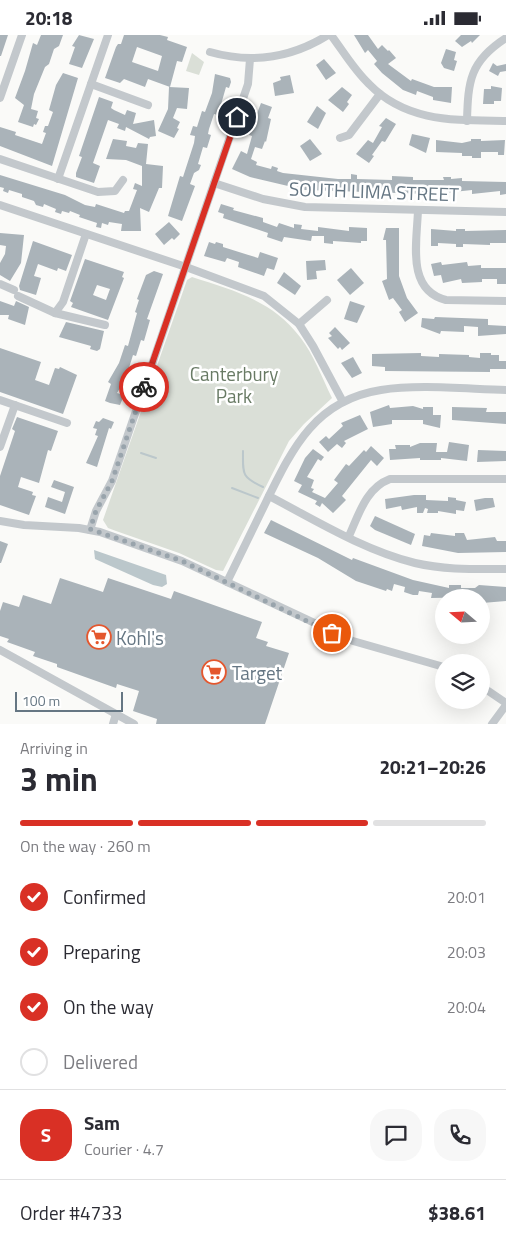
<!DOCTYPE html>
<meta charset="utf-8">
<style>
:root{--surface:#fff;--page:#f7f7f7;--text:#2b2b33;--muted:#7c7c81;--line:#e1e1e2;--accent:#d93025}
body{margin:0;font-family:"Titillium Web",sans-serif;background:var(--page);color:var(--text);height:100vh;display:flex;flex-direction:column;font-size:19px;white-space:nowrap}
*{box-sizing:border-box;margin:0}
p{font-size:16px;color:var(--muted)}
.icon{flex:none;width:28px;height:28px;fill:none;stroke:currentColor;stroke-width:2;stroke-linecap:round;stroke-linejoin:round}
.map{position:relative;height:689px;overflow:hidden}
.sheet{display:flex;flex-direction:column;background:var(--surface);flex:1}
.sheet>*{flex:none}
.needle{width:32px;rotate:289deg}
.tools{position:absolute;left:435px;top:554px;display:grid;gap:10px}
.tools a{display:grid;place-items:center;width:55px;height:55px;border-radius:50%;background:var(--surface);box-shadow:0 5px 20px #0002;font-size:25px}
.scale{position:absolute;left:15px;bottom:12px;width:108px;box-sizing:border-box;padding-left:5px;border:2px solid #657683;border-top:0;font-size:14px;line-height:18px;white-space:nowrap;color:#657683;-webkit-text-stroke:4px #fff;paint-order:stroke}
.pin{position:absolute;display:grid;place-items:center;width:42px;height:42px;color:#fff;margin:-21px;border:2px solid #fff;border-radius:50%;box-shadow:0 1px 5px #0007}
.courier{position:absolute;display:grid;place-items:center;width:50px;height:50px;margin:-25px;border:4px solid #d93025;border-radius:50%;background:#fff;color:#222;box-shadow:0 1px 6px #0007}
.headline em{font-style:normal;font-weight:700}
.headline div{display:flex;flex-direction:column-reverse}
.headline{display:flex;align-items:center;justify-content:space-between;height:85px;padding:0 20px}
h1{font-size:32px;font-weight:700;line-height:38px}
.bar{display:grid;grid-template-columns:repeat(4,1fr);gap:8px 5px;align-content:center;height:60px;padding:0 20px}
.bar i{height:6px;border-radius:4px;background:var(--line)}
.bar .selected{background:var(--accent)}
.bar p{grid-column:span 4}
.line{display:flex;align-items:center;gap:12px;padding:0 20px;border-top:1px solid var(--line)}
.line div{flex:1}
.round{display:grid;place-items:center;flex:none;width:52px;height:52px;border-radius:20px;background:var(--page)}
ol{padding:0 20px;list-style:none}
li{display:flex;align-items:center;gap:15px;height:55px}
li p{margin-inline-start:auto}
li .icon{padding:5px;border-radius:50%;background:var(--accent);color:#fff;stroke-width:4}
li:last-child{color:var(--muted)}
li i{width:28px;height:28px;border:2px solid var(--line);border-radius:50%}
.status{display:flex;justify-content:space-between;align-items:center;height:35px;padding:0 25px;background:var(--surface);direction:ltr}
.status svg{height:14px;fill:currentColor}
.map>svg:first-child{display:block}
</style>
<div class="status"><b>20:18</b><svg viewBox="0 0 49 12"><path d="M0 12V9h3v3zM5 12V6h3v6zM10 12V3h3v9zM15 12V0h3v12zM26 1h20v11H26zM47 4h2v5h-2z"/></svg></div>
<div class="map">
<svg width="506" height="689" viewBox="0 0 506 689">
<rect width="100%" height="100%" fill="#fafaf8"/>
<g fill="#dadfd7">
<path d="M192 18 204 27 199 40 186 36Z"/>
<path d="M192 242C233 255 273 266 300 302 314 320 322 343 332 363L304 389 289 406 223 536 216 535 179 518 116 496 108 493 103 485 187 245Z"/>
</g>
<path fill="#bbc7cb" d="M94 515 166 540 167 549 162 552 153 550 95 524Z"/>
<g fill="none" stroke-linecap="round" stroke-linejoin="round">
<g stroke="#bbc7cb" stroke-width="2">
<path d="M243 416C243 439 241 442 263 452"/>
<path d="M141 418 156 423"/>
<path d="M232 453 258 463"/>
</g>
</g>
<g fill="#aab3b9" fill-rule="evenodd">
<path d="M0 0H8L1 21H0Z"/>
<path d="M41 0H63L59 11 54 14 49 29 45 32 34 59 31 74 38 76 36 83 39 84 36 90 34 89 33 92 18 87 24 70 15 63 25 36 33 8 37 10Z"/>
<path d="M79 0 94 4 82 33 69 29 75 12 72 11Z"/>
<path d="M124 0H160L168 2 167 5 187 12 182 27 177 26 170 52 148 44 145 52 124 44 120 48 105 43 116 12 118 9H121ZM137 12 162 21 158 36 132 27Z"/>
<path d="M354 0H368L378 14 382 10 388 16 389 15 396 23 388 29 411 46 412 44 434 52H452L451 68 433 65V62L417 56 416 60 403 55 382 38 374 29 377 26 368 15 365 18Z"/>
<path d="M461 0H480L472 8 471 6 462 12 455 6Z"/>
<path d="M446 14 456 17 454 25 457 26 454 36 444 33 441 28Z"/>
<path d="M324 24 336 38 326 45 316 30Z"/>
<path d="M493 28 497 31 506 29V36L500 37 498 41 489 36Z"/>
<path d="M63 38 78 43 52 131 0 111V92L16 97 15 100 42 109 46 98 43 97 45 91H48L53 77 49 75 56 50Z"/>
<path d="M215 39 230 43 231 47 229 53 226 52 218 80 214 79 209 94 208 99 211 100 207 113 203 112 198 129 201 130 199 135 194 138 190 149 195 151 182 186 168 181 180 141 183 142 194 108 195 101 190 100 193 91 197 92 202 76 205 77 212 58Z"/>
<path d="M290 40 294 58 275 61 273 48 281 45 280 42Z"/>
<path d="M491 51 502 53 501 66H494V69H483L484 54H491Z"/>
<path d="M169 52 189 53 187 74 177 73 173 83 180 87 177 93 179 94 174 103 158 96 168 74Z"/>
<path d="M342 52 352 60 347 67 349 69 343 77 328 65Z"/>
<path d="M99 62 113 67 111 73 114 75 125 80 127 75 136 78 133 89 154 85 156 101 150 102 149 104 126 92 125 96 117 93 119 89 108 85 93 128 100 131 94 148 76 142V138L82 122 79 121Z"/>
<path d="M261 68 272 72 268 83 271 84 266 107 265 106 262 114 255 112 251 124 257 127 256 130 271 134 272 131 278 133 277 136 283 138 338 144H351V139L357 140V144L392 145V141L413 142V145H444L443 142H451V144L462 143V146L506 147V159L500 160V156L472 159V155L444 158 427 157V159L305 155 250 142 232 134 241 116 247 119 252 101 249 100Z"/>
<path d="M317 71 326 78 318 94 307 87Z"/>
<path d="M386 83 396 89 385 107 382 106 372 120 374 121 369 128 356 119 368 105 373 108 382 92 379 91Z"/>
<path d="M412 99 430 103 426 118 409 110Z"/>
<path d="M113 104 127 106 126 111 136 113 138 108 148 109 146 129 163 131 162 153H159L149 177 140 173 141 196H121L122 189 109 187 108 190 102 188 101 193 96 192 97 188 79 182 80 180 70 176 69 178 62 176 61 179 55 177 56 174 44 169 43 172 36 170 34 166 22 162V159L9 155 8 158 3 156 4 153 0 152V140L65 160 85 170 95 172 96 169 124 178 125 176H129L137 155 133 154 135 148 142 151V131L126 125 106 124Z"/>
<path d="M310 104 322 119 310 126 300 111Z"/>
<path d="M471 104H481V106L505 105 504 120H498V117H481V123H472V121H462V118L436 117V105L462 108 471 106Z"/>
<path d="M221 169 234 173 233 175 263 183V187L277 192 279 188 294 193V189L302 190 301 194 318 196V192L349 196V192L367 193V206H361V208L333 206V209L324 208V201H312L311 206 284 202 282 207 267 202 268 198 223 183 224 179 218 177Z"/>
<path d="M169 187 180 199 174 205 172 203 164 210 155 199Z"/>
<path d="M386 193H399V241L407 263 418 278 405 287 399 277 402 275 393 263 389 265 382 246 387 244 386 205H383Z"/>
<path d="M431 194 456 196V194H465V196L506 195V208H490V210L463 209V212H456V209L438 208V211H431Z"/>
<path d="M0 198 24 200 21 228 10 246 0 240V228L5 219 6 211 0 210Z"/>
<path d="M33 206 72 220 66 236 58 233 57 236 38 229 34 241 41 243 36 260 20 255 19 251Z"/>
<path d="M209 207 215 209 216 207 223 209V212L258 223 260 217 278 223 274 235 267 233 264 241 238 232 239 227 227 223 225 227 204 221Z"/>
<path d="M85 224 124 237 122 242 124 243 108 285 71 272 73 268 70 266ZM97 250 110 254 106 265 93 260Z"/>
<path d="M325 225 326 235 316 236 317 244 307 245 306 226Z"/>
<path d="M441 227 442 230 467 227 468 231 481 230V233H506V249H497V244H482V247L462 248 461 244 443 248 441 240 434 241 431 229Z"/>
<path d="M351 233 364 248 350 260 337 245Z"/>
<path d="M154 236 163 239 147 284 150 285 144 306 141 305 136 321 133 320 128 336 130 337 117 358 124 360 120 370 110 368 105 366 111 349 108 347 119 328 125 310 128 311 137 278 135 277 139 265 137 264 146 240Z"/>
<path d="M284 237 301 251 295 260 277 248Z"/>
<path d="M0 266 14 271 16 266 29 272 25 290 8 284 9 280H0Z"/>
<path d="M350 266 365 271 357 288 344 284Z"/>
<path d="M435 282 488 284V290L506 291V299L478 301V292L464 291V297L441 296 440 299 421 292 422 283 434 284Z"/>
<path d="M66 287 104 296 100 314 97 316 90 314 91 311 59 302Z"/>
<path d="M335 292 350 308 342 315 340 312 338 314 328 303 332 301 329 298Z"/>
<path d="M0 313 41 327 35 345 49 350 55 333 59 334 60 332 77 340 63 379 0 357Z"/>
<path d="M421 318V321L439 322V319L469 320V322L480 323V318H491V320H499V326H506V334H490V337L385 336V332L372 331V319Z"/>
<path d="M353 322 362 338 352 343 341 328Z"/>
<path d="M389 370 390 373 413 371 423 374V372H433V380H441L440 393 423 389V385H392V389L373 392 370 377Z"/>
<path d="M452 372 487 373 486 377H506V389L452 385Z"/>
<path d="M360 380 368 394 344 406 346 408 342 413 337 409 328 417 319 407 326 401 329 404 343 391 341 388Z"/>
<path d="M17 382 58 396 51 416 48 415 39 448 21 442 18 452 33 457 32 460 36 461 29 480 0 470V441L15 396 12 394Z"/>
<path d="M103 383 114 387 111 394 109 393 97 432 86 428 98 401 95 400 97 394 93 393 96 386 99 387Z"/>
<path d="M449 407 469 410 467 426 441 423V425H420V423L390 425 389 414H396L395 410H410V412L420 408H437L436 417H447Z"/>
<path d="M371 411 384 423 377 431 371 425 342 461 346 465 333 478 322 468 320 472 315 469 317 466 298 457 302 450 294 446 305 423 313 414 324 422 321 426 318 424 307 442 314 445 311 453 314 454 312 457 325 463 338 448 334 445 346 429 349 431 364 415 366 417Z"/>
<path d="M478 415 506 416V426L477 427Z"/>
<path d="M54 445 74 452 65 479 45 472 48 462 62 467 65 457 51 452Z"/>
<path d="M414 460H426V465L448 466V462L456 463V465L466 467 464 476 456 475V479L438 476V478H427L428 474 425 473 423 478H417V472L402 475 401 471 386 474 385 464Z"/>
<path d="M485 463H493L495 472 476 476 474 465Z"/>
<path d="M375 481 415 499 411 510 375 495 370 491Z"/>
<path d="M271 485 352 525 353 523 413 545 449 553V550H461V553H475L479 550 506 552V566L482 568V562L431 563 432 558 419 556 418 560H413L404 557 405 552 394 549 392 556 387 554 386 556 356 546 318 523 264 498Z"/>
<path d="M431 498 455 501V498H464L467 505 495 502 497 506H506V517L458 518 422 511 424 500 430 501Z"/>
<path d="M0 506 8 509 1 528H0Z"/>
<path d="M60 543 103 557 108 543 171 564 174 556 262 587 256 603 268 607 266 611 289 618 265 689H156L157 684 133 676 139 656 117 649 116 653 57 632V629L33 621 35 617 7 607 9 604 0 601V576L3 567 19 572 23 560 51 569Z"/>
</g>
<g fill="none" stroke-linecap="round" stroke-linejoin="round">
<g stroke="#c3c8cc" stroke-width="8">
<path d="M331 0C343 16 354 35 369 49 407 88 456 85 506 86"/>
<path d="M210 17C252 29 291 23 328 0"/>
<path d="M91 49 148 70"/>
<path d="M0 63 22 0"/>
<path d="M467 86C468 46 470 26 506 3"/>
<path d="M340 103 349 100 380 59"/>
<path d="M0 124 98 157 115 156 123 145"/>
<path d="M58 144 108 0"/>
<path d="M214 148 263 164 305 172 506 177"/>
<path d="M0 170 186 232 264 261 299 289 313 311 343 367"/>
<path d="M418 175C417 207 406 255 446 265L506 266"/>
<path d="M0 249 14 255"/>
<path d="M18 261 55 278 105 290"/>
<path d="M55 278 63 267 86 199"/>
<path d="M299 289 327 265"/>
<path d="M0 365 67 388"/>
<path d="M0 412 15 370"/>
<path d="M269 461C315 485 363 515 415 528 445 535 475 534 506 534"/>
<path d="M0 486 24 490 79 493 100 497 182 526 353 606 444 632"/>
<path d="M90 495 96 476 112 446 248 49 250 24"/>
<path d="M349 501C359 479 366 453 390 444H506"/>
<path d="M227 547C240 520 254 492 267 465 293 412 316 365 381 355 418 349 467 354 506 355"/>
<path d="M0 615 134 689"/>
<path d="M481 651 506 668"/>
<path d="M113 689 116 679"/>
<path d="M492 689 506 670"/>
</g>
</g>
<g fill="none" stroke-linecap="round" stroke-linejoin="round">
<path stroke="#99a4ac" stroke-width="5" stroke-dasharray="0 9" d="M144 352 112 446 96 476 90 494 182 526 332 598"/>
<path stroke="#d93025" stroke-width="6" d="M144 352 237 82"/>
</g>
<defs>
<g id="supermarket-ring" transform="scale(1.25)"><circle r="9.5" fill="#fff" stroke="#e4572e" stroke-width="1.5"/><path d="M-6-5.5h2.5l.6 2H6L4.5 2H-2.5L-4.4-4H-6ZM-1.5 3.2a1.3 1.3 0 1 0 .1 0ZM3 3.2a1.3 1.3 0 1 0 .1 0Z" fill="#e4572e"/></g>
</defs>
<g fill-rule="evenodd">
<use href="#supermarket-ring" x="99" y="602"/>
<use href="#supermarket-ring" x="214" y="637"/>
</g>
<g text-anchor="middle" dominant-baseline="central" stroke-width="5" stroke-linejoin="round" paint-order="stroke">
<g font-size="19" fill="#657683" stroke="#fff">
<text transform="translate(374 156) rotate(2)">SOUTH LIMA STREET</text>
</g>
<g font-size="19" fill="#687a64" stroke="#fff">
<text x="234" y="338">Canterbury<tspan x="234" dy="22">Park</tspan></text>
</g>
<g font-size="19" fill="#657683" stroke="#fff" text-anchor="start">
<text x="116" y="602">Kohl's</text>
<text x="232" y="637">Target</text>
</g>
</g>
</svg>
<div class="tools">
<a><svg class="needle" viewBox="-14 -14 28 28"><path d="M0-13l5 13h-10z" fill="#e53935"/><path d="M0 13l5-13h-10z" fill="#7c7c81"/></svg></a>
<a><svg class="icon" aria-label="layers" viewBox="0 0 24 24"><path d="M12 4l9 5-9 5-9-5zM3 14l9 5 9-5"/></svg></a>
</div>
<div class="scale">100 m</div>
<div class="pin" style="left:332px;top:598px;background:#ea580c"><svg class="icon" aria-label="bag" viewBox="0 0 24 24"><path d="M5 8h14l-1 12H6zM9 8a3 3 0 0 1 6 0"/></svg></div>
<div class="pin" style="left:237px;top:82px;background:#1f2937"><svg class="icon" aria-label="home" viewBox="0 0 24 24"><path d="M3 11l9-7 9 7M6 9v11h12V9"/></svg></div>
<div class="courier" style="left:144px;top:352px"><svg class="icon" aria-label="bike" viewBox="0 0 24 24"><circle cx="6" cy="16" r="4"/><circle cx="18" cy="16" r="4"/><path d="M6 16l4-8h5l3 8M10 8l3 8H6M13 5h3"/></svg></div>
</div>
<section class="sheet">
<div class="headline"><div><h1>3 min</h1><p>Arriving in</p></div><em>20:21–20:26</em></div>
<div class="bar"><i class="selected"></i><i class="selected"></i><i class="selected"></i><i></i><p>On the way · 260 m</p></div>
<ol>
<li><svg class="icon" aria-label="check" viewBox="0 0 24 24"><path d="M5 12l5 5 9-10"/></svg>Confirmed<p>20:01</p></li>
<li><svg class="icon" aria-label="check" viewBox="0 0 24 24"><path d="M5 12l5 5 9-10"/></svg>Preparing<p>20:03</p></li>
<li><svg class="icon" aria-label="check" viewBox="0 0 24 24"><path d="M5 12l5 5 9-10"/></svg>On the way<p>20:04</p></li>
<li><i></i>Delivered</li>
</ol>
<div class="line" style="height:90px"><b class="round" style="background:var(--accent);color:#fff">S</b><div><b>Sam</b><p>Courier · 4.7</p></div><a class="round"><svg class="icon" aria-label="chat" viewBox="0 0 24 24"><path d="M4 5h16v11H9l-5 4z"/></svg></a><a class="round"><svg class="icon" aria-label="phone" viewBox="0 0 24 24"><path d="M5 4h4l2 5-3 2q2 4 5 5l2-3 5 2v4C11 20 4 13 5 4z"/></svg></a></div>
<div class="line" style="height:65px"><div>Order #4733</div><b>$38.61</b></div>
</section>
